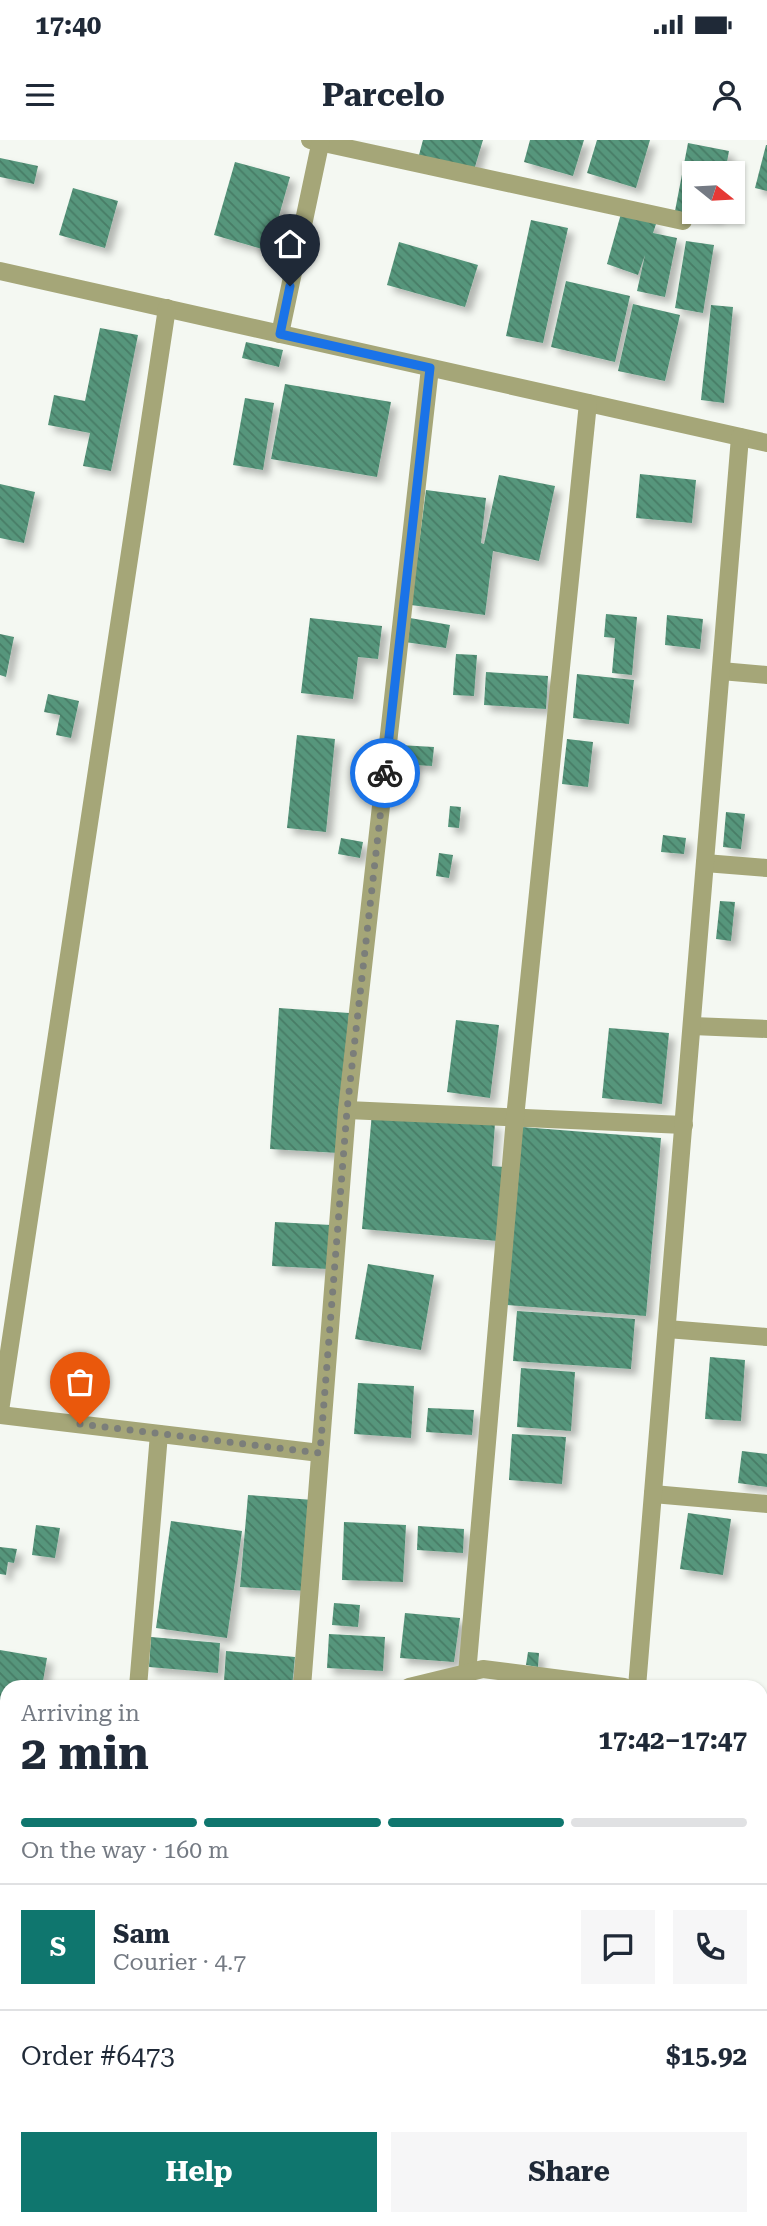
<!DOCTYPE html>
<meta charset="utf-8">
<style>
:root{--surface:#fff;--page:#f6f6f7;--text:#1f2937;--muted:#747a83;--line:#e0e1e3;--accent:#0f766e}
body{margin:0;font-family:"Roboto Serif",serif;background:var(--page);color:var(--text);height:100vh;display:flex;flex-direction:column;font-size:26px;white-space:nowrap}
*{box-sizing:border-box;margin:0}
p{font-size:23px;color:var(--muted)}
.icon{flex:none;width:38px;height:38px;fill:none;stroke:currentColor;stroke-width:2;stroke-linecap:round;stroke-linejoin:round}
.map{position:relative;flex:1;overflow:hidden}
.panel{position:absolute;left:0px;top:1540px;width:768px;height:546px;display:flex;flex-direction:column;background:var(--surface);border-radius:21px 21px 0 0;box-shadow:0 2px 5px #0004}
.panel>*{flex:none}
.needle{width:46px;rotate:108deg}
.controls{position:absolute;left:682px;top:21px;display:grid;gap:14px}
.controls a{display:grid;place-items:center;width:63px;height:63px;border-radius:0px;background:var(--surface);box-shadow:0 2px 5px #0004;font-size:35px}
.pin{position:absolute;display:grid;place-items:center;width:60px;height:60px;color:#fff;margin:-72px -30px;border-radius:50% 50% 50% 0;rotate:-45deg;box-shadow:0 0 7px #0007}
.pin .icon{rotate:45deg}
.courier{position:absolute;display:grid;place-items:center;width:70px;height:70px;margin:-35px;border:5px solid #1a73e8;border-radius:50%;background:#fff;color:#222;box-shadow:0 2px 9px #0007}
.summary em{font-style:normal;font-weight:700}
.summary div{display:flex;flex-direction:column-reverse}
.summary{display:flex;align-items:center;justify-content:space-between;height:119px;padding:0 21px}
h1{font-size:46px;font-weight:700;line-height:52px}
.bar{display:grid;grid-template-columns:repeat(4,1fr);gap:10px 7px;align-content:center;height:84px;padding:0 21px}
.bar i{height:9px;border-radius:5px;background:var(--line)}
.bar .on{background:var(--accent)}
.bar p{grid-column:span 4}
.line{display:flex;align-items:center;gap:18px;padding:0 21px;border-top:2px solid var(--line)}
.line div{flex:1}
.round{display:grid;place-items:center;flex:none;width:74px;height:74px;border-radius:0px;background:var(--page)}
.button{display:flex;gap:14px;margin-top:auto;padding:14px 21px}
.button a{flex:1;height:80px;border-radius:0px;background:var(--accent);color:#fff;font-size:28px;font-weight:700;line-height:80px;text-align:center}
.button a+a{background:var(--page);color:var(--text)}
.status{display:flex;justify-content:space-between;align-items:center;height:49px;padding:0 35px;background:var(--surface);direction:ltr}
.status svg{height:19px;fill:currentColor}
header{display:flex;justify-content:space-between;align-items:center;height:91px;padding:0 21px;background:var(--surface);font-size:32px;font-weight:700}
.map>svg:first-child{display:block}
</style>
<div class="status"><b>17:40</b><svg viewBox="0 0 49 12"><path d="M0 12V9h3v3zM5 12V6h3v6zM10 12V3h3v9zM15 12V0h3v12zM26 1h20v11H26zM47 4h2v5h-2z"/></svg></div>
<header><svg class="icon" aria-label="menu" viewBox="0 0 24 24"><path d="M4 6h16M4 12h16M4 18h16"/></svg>Parcelo<svg class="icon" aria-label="person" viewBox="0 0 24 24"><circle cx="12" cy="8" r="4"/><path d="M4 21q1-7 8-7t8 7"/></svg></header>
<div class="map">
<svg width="767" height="2086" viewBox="0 0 767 2086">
<defs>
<pattern id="building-back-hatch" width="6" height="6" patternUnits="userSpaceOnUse" patternTransform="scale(1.75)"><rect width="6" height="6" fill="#56967b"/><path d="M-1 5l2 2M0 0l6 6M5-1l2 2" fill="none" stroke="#487c66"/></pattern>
<filter id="shadow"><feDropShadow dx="6" dy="6" stdDeviation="3.5" flood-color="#0004"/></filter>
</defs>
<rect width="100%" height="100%" fill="#f4f8f2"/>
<g fill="url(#building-back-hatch)" filter="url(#shadow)">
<path d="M423 0H483L474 30 419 15Z"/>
<path d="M530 0H584L573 36 524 22Z"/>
<path d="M597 0H650L636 48 587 33Z"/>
<path d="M688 3 729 11 725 33H695V72H718L717 78 675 71Z"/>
<path d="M766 5H767V51L755 48Z"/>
<path d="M0 18 38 26 34 44 0 37Z"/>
<path d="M235 22 290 37 269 111 214 95Z"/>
<path d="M73 48 118 61 105 108 59 95Z"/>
<path d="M622 70 656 84 653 93 677 98 665 157 637 151 645 115 638 135 607 124Z"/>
<path d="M531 80 568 88 543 203 506 196Z"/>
<path d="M686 101 714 105 703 173 675 168Z"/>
<path d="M399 102 478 125 465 167 387 145Z"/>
<path d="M566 141 630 156 615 222 551 207Z"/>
<path d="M633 164 680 175 665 241 618 231Z"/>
<path d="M711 165 733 167 724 263 701 260Z"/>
<path d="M100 188 138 195 111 331 83 326 90 293 48 285 54 255 85 261Z"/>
<path d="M246 202 283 210 279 227 242 218Z"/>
<path d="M285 244 391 262 377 337 271 319Z"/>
<path d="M245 258 274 263 263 330 233 325Z"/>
<path d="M640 334 696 340 692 383 636 378Z"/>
<path d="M499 335 555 346 539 421 493 411 485 475 411 465 426 350 486 358 481 403 484 404Z"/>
<path d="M0 344 35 352 24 403 0 398Z"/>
<path d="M606 474 637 477 632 535 612 533 615 498 604 497Z"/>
<path d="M667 475 703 479 700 509 665 505Z"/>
<path d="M310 478 382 486 378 519 358 517 353 559 301 553Z"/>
<path d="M410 478 450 485 446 508 405 502Z"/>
<path d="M0 494 14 497 6 537 0 535Z"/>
<path d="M456 514 477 515 474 556 453 555Z"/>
<path d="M486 532 548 536 546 569 484 565Z"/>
<path d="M577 534 634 540 629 584 573 578Z"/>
<path d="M48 554 79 561 71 598 56 595 60 575 44 572Z"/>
<path d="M297 595 335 599 326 692 287 688Z"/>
<path d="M567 599 593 602 588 647 562 644Z"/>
<path d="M399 605 434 607 432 626 398 624Z"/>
<path d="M450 666 461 667 459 688 448 687Z"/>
<path d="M726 672 745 674 741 709 723 707Z"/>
<path d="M663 695 686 698 684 714 661 712Z"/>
<path d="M341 698 363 702 360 718 338 714Z"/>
<path d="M439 713 453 715 449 738 436 736Z"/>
<path d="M720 761 735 762 731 801 716 799Z"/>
<path d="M279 868 349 873 339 1013 270 1009Z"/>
<path d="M456 880 499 885 490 958 447 952Z"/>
<path d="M609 888 669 893 662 964 602 958Z"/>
<path d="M372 972 495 983 492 1026 504 1027 498 1101 362 1089Z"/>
<path d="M522 987 661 998 646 1176 507 1165Z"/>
<path d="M275 1082 331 1085 328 1129 272 1126Z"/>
<path d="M368 1124 434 1135 421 1210 355 1199Z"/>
<path d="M517 1171 635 1179 631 1229 513 1221Z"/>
<path d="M710 1217 745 1220 741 1281 705 1279Z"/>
<path d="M521 1228 575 1232 571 1291 517 1287Z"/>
<path d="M358 1243 414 1246 411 1298 354 1294Z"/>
<path d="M428 1268 474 1270 472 1295 426 1292Z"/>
<path d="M512 1294 566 1297 562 1344 509 1340Z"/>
<path d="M742 1311 767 1314V1347L738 1343Z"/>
<path d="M248 1355 313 1360 308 1451 240 1447Z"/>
<path d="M688 1373 731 1379 723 1435 680 1429Z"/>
<path d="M171 1381 242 1391 227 1498 156 1488Z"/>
<path d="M344 1382 406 1385 403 1442 342 1440Z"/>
<path d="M36 1385 60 1388 55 1418 32 1415Z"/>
<path d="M418 1386 464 1389 463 1413 417 1410Z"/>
<path d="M0 1407 17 1409 14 1423 8 1422 6 1435 0 1434Z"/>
<path d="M334 1463 360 1465 358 1487 332 1485Z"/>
<path d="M405 1473 460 1478 454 1522 400 1518Z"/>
<path d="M329 1494 385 1497 383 1531 327 1528Z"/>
<path d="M151 1497 220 1503 218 1533 149 1527Z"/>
<path d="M0 1510 47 1518 42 1547H7V1609L0 1608Z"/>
<path d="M226 1511 295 1517 292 1547 224 1541Z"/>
<path d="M528 1512 539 1513 538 1527 526 1525Z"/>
<path d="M0 1764 7 1765V1824L0 1822Z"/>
<path d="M0 1838 7 1840V1869L0 1868Z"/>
<path d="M761 2074 767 2076V2086H742L744 2079H761Z"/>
<path d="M182 2079H223L222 2086H182Z"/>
<path d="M247 2079H270L268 2086H245Z"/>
<path d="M378 2079H437L435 2086H376Z"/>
<path d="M472 2079H567L566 2086H504Z"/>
<path d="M662 2079H713L712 2086H660Z"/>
</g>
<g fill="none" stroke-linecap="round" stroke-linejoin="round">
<g stroke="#a5a678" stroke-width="18">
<path d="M310 0 683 81"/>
<path d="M0 131 767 303"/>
<path d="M280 194 321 0"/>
<path d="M721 531 767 535"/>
<path d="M705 723 767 728"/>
<path d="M692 886 767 889"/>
<path d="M347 970 684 985"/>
<path d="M667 1189 767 1197"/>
<path d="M0 1271 167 168"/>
<path d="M0 1275 320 1313"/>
<path d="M653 1354 767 1364"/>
<path d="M467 1534 515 978 588 263"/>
<path d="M138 1547 159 1294"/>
<path d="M302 1547 347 970 430 228"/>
<path d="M409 1547 483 1529 624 1547"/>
<path d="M637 1547 740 297"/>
<path d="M761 1903 767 1904"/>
<path d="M0 2042 7 2043"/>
<path d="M79 2079 83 2086"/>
<path d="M365 2086 366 2079"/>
<path d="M577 2086 579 2079"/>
<path d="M732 2086 733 2079"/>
</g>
</g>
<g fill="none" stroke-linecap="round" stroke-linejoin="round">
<path stroke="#7b7e7a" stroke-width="7" stroke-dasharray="0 12.6" d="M80 1284 320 1313 347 970 385 633"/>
<path stroke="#1a73e8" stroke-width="9" d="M290 146 280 194 430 228 385 633"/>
</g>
</svg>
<div class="controls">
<a><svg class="needle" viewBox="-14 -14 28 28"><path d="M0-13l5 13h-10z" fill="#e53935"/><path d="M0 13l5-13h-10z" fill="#747a83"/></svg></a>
</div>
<div class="pin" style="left:80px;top:1284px;background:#ea580c"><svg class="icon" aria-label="bag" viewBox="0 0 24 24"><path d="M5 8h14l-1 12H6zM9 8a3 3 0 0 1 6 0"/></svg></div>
<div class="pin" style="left:290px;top:146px;background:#1f2937"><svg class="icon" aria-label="home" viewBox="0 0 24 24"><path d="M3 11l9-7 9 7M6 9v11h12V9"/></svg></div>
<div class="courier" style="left:385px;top:633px"><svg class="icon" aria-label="bike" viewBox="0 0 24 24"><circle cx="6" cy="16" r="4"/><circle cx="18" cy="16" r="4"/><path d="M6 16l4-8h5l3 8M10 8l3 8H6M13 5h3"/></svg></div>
<section class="panel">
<div class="summary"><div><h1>2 min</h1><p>Arriving in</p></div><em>17:42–17:47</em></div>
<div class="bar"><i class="on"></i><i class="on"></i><i class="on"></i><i></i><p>On the way · 160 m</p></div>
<div class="line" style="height:126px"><b class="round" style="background:var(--accent);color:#fff">S</b><div><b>Sam</b><p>Courier · 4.7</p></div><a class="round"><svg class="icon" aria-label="chat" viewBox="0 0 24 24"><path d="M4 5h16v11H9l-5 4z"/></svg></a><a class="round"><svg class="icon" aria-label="phone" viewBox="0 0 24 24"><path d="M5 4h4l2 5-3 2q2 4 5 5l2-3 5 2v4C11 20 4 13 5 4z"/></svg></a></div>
<div class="line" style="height:91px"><div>Order #6473</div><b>$15.92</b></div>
<div class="button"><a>Help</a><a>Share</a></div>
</section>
</div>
